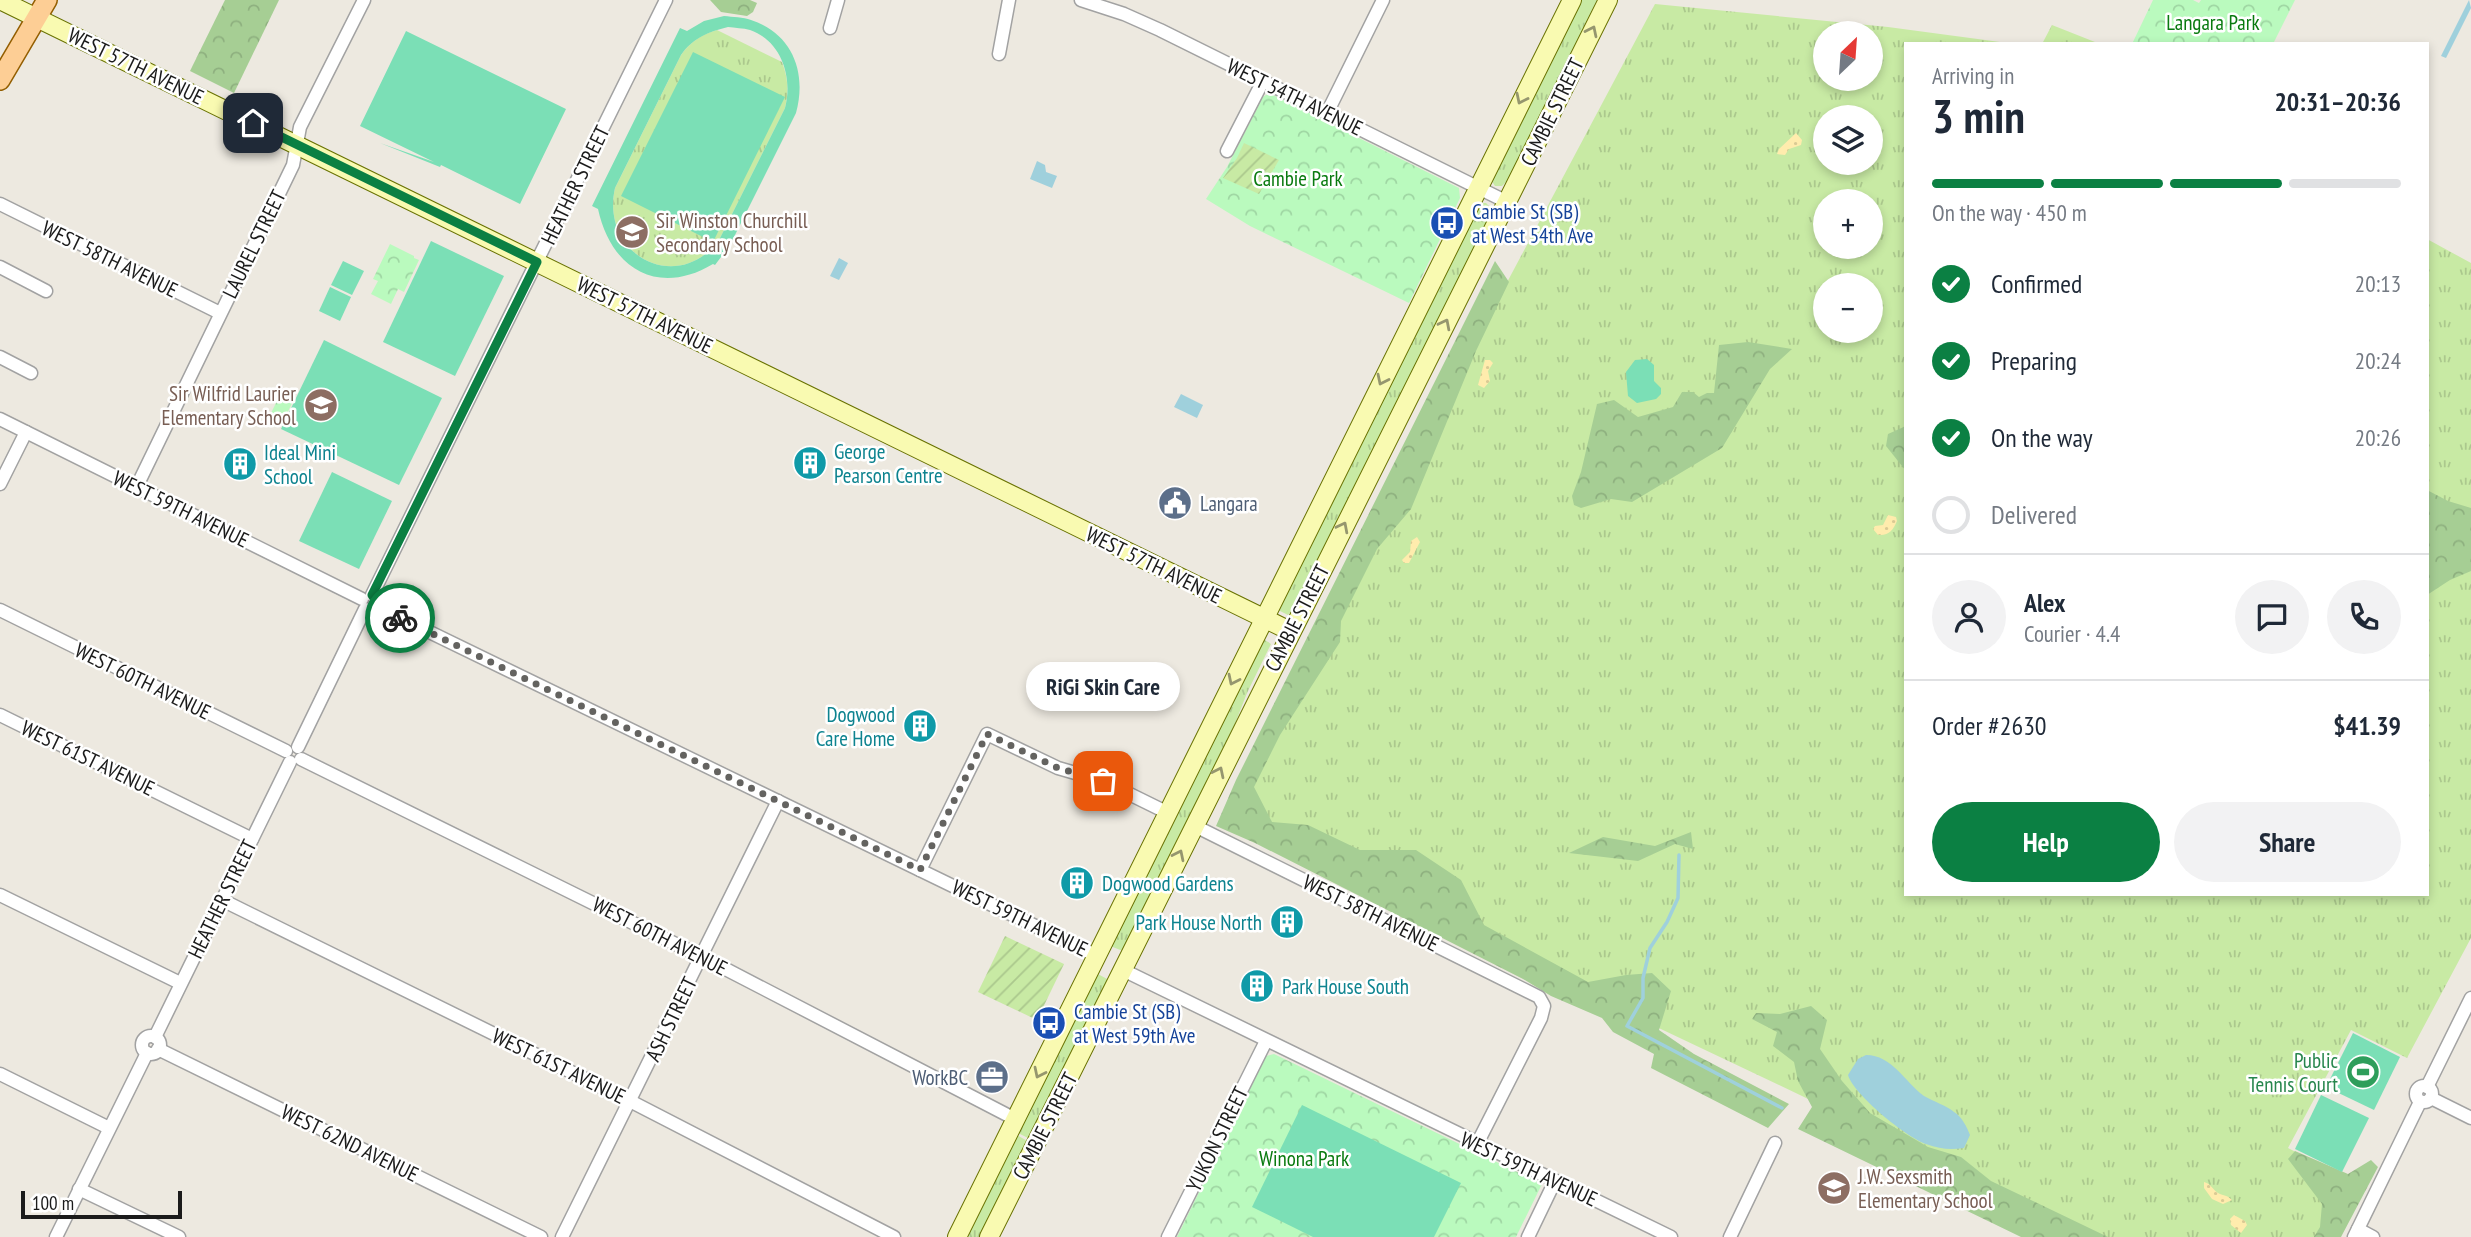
<!DOCTYPE html>
<meta charset="utf-8">
<style>
:root{--surface:#fff;--page:#f2f2f3;--text:#1f2937;--muted:#747a83;--line:#e0e1e3;--accent:#0b8043}
body{margin:0;font-family:"PT Sans Narrow",sans-serif;background:var(--page);color:var(--text);height:100vh;display:flex;flex-direction:column;font-size:26px;white-space:nowrap}
*{box-sizing:border-box;margin:0}
p{font-size:23px;color:var(--muted)}
.icon{flex:none;width:38px;height:38px;fill:none;stroke:currentColor;stroke-width:2;stroke-linecap:round;stroke-linejoin:round}
.map{position:relative;flex:1;overflow:hidden}
.drawer{position:absolute;left:1904px;top:42px;width:525px;height:854px;display:flex;flex-direction:column;background:var(--surface);border-radius:0px;box-shadow:0 4px 10px #0003}
.drawer>*{flex:none}
.needle{width:46px;rotate:25deg}
.fabs{position:absolute;left:1813px;top:21px;display:grid;gap:14px}
.fabs a{display:grid;place-items:center;width:70px;height:70px;border-radius:50%;background:var(--surface);box-shadow:0 4px 10px #0003;font-size:35px}
.scale{position:absolute;left:21px;bottom:18px;width:161px;box-sizing:border-box;padding-left:7px;border:4px solid #1b1b1b;border-top:0;font-size:19px;line-height:24px;white-space:nowrap;color:#1b1b1b;-webkit-text-stroke:5px #fff;paint-order:stroke}
.pin{position:absolute;display:grid;place-items:center;width:60px;height:60px;color:#fff;margin:-30px;border-radius:14px;box-shadow:0 4px 10px #0006}
.courier{position:absolute;display:grid;place-items:center;width:70px;height:70px;margin:-35px;border:5px solid #0b8043;border-radius:50%;background:#fff;color:#222;box-shadow:0 2px 9px #0007}
.bubble{position:absolute;height:49px;border-radius:24px;background:var(--surface);box-shadow:0 4px 10px #0003;font-size:23px;font-weight:600;line-height:49px;text-align:center}
.headline em{font-style:normal;font-weight:600}
.headline div{display:flex;flex-direction:column-reverse}
.headline{display:flex;align-items:center;justify-content:space-between;height:119px;padding:0 28px}
h1{font-size:46px;font-weight:600;line-height:52px}
.bar{display:grid;grid-template-columns:repeat(4,1fr);gap:10px 7px;align-content:center;height:84px;padding:0 28px}
.bar i{height:9px;border-radius:5px;background:var(--line)}
.bar .active{background:var(--accent)}
.bar p{grid-column:span 4}
.line{display:flex;align-items:center;gap:18px;padding:0 28px;border-top:2px solid var(--line)}
.line div{flex:1}
.round{display:grid;place-items:center;flex:none;width:74px;height:74px;border-radius:37px;background:var(--page)}
ol{padding:0 28px;list-style:none}
li{display:flex;align-items:center;gap:21px;height:77px}
li p{margin-inline-start:auto}
li .icon{padding:7px;border-radius:50%;background:var(--accent);color:#fff;stroke-width:4}
li:last-child{color:var(--muted)}
li i{width:38px;height:38px;border:4px solid var(--line);border-radius:50%}
.action{display:flex;gap:14px;margin-top:auto;padding:14px 28px}
.action a{flex:1;height:80px;border-radius:42px;background:var(--accent);color:#fff;font-size:28px;font-weight:600;line-height:80px;text-align:center}
.action a+a{background:var(--page);color:var(--text)}
.map>svg:first-child{display:block}
</style>
<div class="map">
<svg width="2471" height="1237" viewBox="0 0 2471 1237">
<defs>
<pattern id="grass-tufts" width="24" height="20" patternUnits="userSpaceOnUse" patternTransform="scale(1.75)"><rect width="24" height="20" fill="#c8eaa4"/><path d="M3 7l-1-3M5 7V3M7 7l1-3M15 17l-1-3M17 17v-4M19 17l1-3" fill="none" stroke="#abc88d"/></pattern>
<pattern id="forest-crowns" width="20" height="18" patternUnits="userSpaceOnUse" patternTransform="scale(1.75)"><rect width="20" height="18" fill="#a6ce94"/><path d="M2 6a3 3 0 1 1 6 0M12 15a3 3 0 1 1 6 0" fill="none" stroke="#8eb07f"/></pattern>
<pattern id="sand-dots" width="8" height="8" patternUnits="userSpaceOnUse" patternTransform="scale(1.75)"><rect width="8" height="8" fill="#ffecad"/><path d="M2 2h.1M6 6h.1" fill="none" stroke="#daca94" stroke-width="1.8" stroke-linecap="round"/></pattern>
<pattern id="park-crowns" width="20" height="18" patternUnits="userSpaceOnUse" patternTransform="scale(1.75)"><rect width="20" height="18" fill="#bafabe"/><path d="M2 6a3 3 0 1 1 6 0M12 15a3 3 0 1 1 6 0" fill="none" stroke="#9fd6a3"/></pattern>
<pattern id="garden-furrows" width="10" height="10" patternUnits="userSpaceOnUse" patternTransform="scale(1.75)"><rect width="10" height="10" fill="#c8eaa4"/><path d="M-1 1l2-2M0 10L10 0M9 11l2-2" fill="none" stroke="#abc88d"/></pattern>
</defs>
<rect width="100%" height="100%" fill="#ede9e0"/>
<g fill="url(#grass-tufts)" fill-rule="evenodd">
<path d="M1579 0H1597L1508 180 1502 186H1495L1491 180Z"/>
<path d="M1655 4 1888 27 2015 44H1906V894H2427V239L2471 263V938L2407 1058 2351 1030 2288 1148 2348 1179 2333 1237H2084L1802 1096 1231 825 1487 320ZM1825 33H1871V79H1825ZM1825 117H1871V163H1825ZM1825 201H1871V247H1825ZM1825 285H1871V331H1825Z"/>
<path d="M2052 25 2100 44H2042Z"/>
<path d="M717 30 782 62C788 78 789 91 785 108L719 240C677 296 600 255 615 188L681 55C690 42 702 34 717 30Z"/>
<path d="M1480 203H1486L1489 206V217L1294 608 1288 615 1276 609Z"/>
<path d="M1262 638 1271 644 1247 693 1229 739 1123 951 1110 946Z"/>
<path d="M1096 973 1109 980 1030 1139 1016 1132Z"/>
<path d="M1015 1134 1029 1142 982 1237H964Z"/>
</g>
<g fill="url(#forest-crowns)">
<path d="M225 0H279L234 93 190 71Z"/>
<path d="M710 0H750L757 3 753 12 747 16 721 12Z"/>
<path d="M1495 261 1509 282 1476 351 1411 509 1377 549 1341 621 1340 642 1280 735 1254 787 1272 822 1308 825 1360 850H1416L1461 880 1484 925 1588 982 1626 975 1652 973 1671 991 1659 1030 1694 1054 1789 1104 1768 1128 1651 1068 1654 1054 1613 1032 1602 1018 1551 996 1523 979 1255 843 1216 826 1236 780Z"/>
<path d="M1748 342 1792 349 1770 369 1722 448 1632 502 1611 499 1581 508 1574 505 1572 496 1581 472 1597 404 1614 400 1638 417 1673 407 1682 392H1693L1699 397 1707 393H1714L1719 345Z"/>
<path d="M1906 426V471L1886 446 1888 434Z"/>
<path d="M2427 490 2448 501 2471 508V571L2450 580 2427 595Z"/>
<path d="M1691 832 1693 849 1675 844 1638 861 1569 853 1603 837 1655 846Z"/>
<path d="M1811 1006 1827 1020 1820 1049 1842 1081 1870 1113 1928 1147 1961 1157 1991 1181 2108 1237H2021L1798 1129 1812 1107 1798 1081 1794 1062 1773 1046 1777 1032 1752 1019 1756 1013 1780 1014Z"/>
<path d="M2295 1151 2348 1174 2371 1160 2378 1167 2341 1237H2314L2320 1227 2322 1204 2288 1159Z"/>
</g>
<g fill="url(#sand-dots)">
<path d="M1796 133 1802 140 1801 145 1789 149 1785 155 1777 154 1779 149Z"/>
<path d="M1485 360H1490L1493 363 1488 371 1490 381 1484 388 1478 385Z"/>
<path d="M1888 515 1896 517 1897 521C1893 530 1889 536 1878 535L1873 529 1875 526 1883 525Z"/>
<path d="M1417 537 1420 542 1409 563H1404L1402 560 1410 552 1411 541Z"/>
<path d="M2204 1182C2212 1184 2213 1191 2220 1194 2226 1196 2228 1196 2232 1200L2223 1204 2212 1199 2204 1188Z"/>
<path d="M2234 1215 2245 1221 2247 1225 2241 1233 2231 1225 2230 1219Z"/>
</g>
<g fill="url(#park-crowns)">
<path d="M2153 0H2193L2199 3 2201 0H2295L2273 44H2132Z"/>
<path d="M1269 93 1459 188 1460 198 1409 303 1250 226 1206 199 1227 167 1263 97Z"/>
<path d="M390 244 414 256V258L419 260 404 292 398 289 391 304 371 294 378 281 373 279Z"/>
<path d="M282 391 295 397 281 426 268 419Z"/>
<path d="M1274 1054 1542 1184 1516 1237H1177L1266 1056Z"/>
</g>
<g fill="url(#garden-furrows)">
<path d="M1244 143 1279 160 1259 194 1223 178 1237 158Z"/>
<path d="M1005 936 1064 964 1037 1020 978 992Z"/>
</g>
<g fill="#7bdfb6" fill-rule="evenodd">
<path d="M724 16C733 17 743 17 751 20 793 34 807 73 796 113L730 245 715 265 713 264C658 297 611 269 598 209L592 206 680 28 687 31 704 21ZM728 27C735 28 743 28 750 30 782 41 793 78 785 108L719 240C677 296 600 255 615 188L681 55C693 38 708 32 728 27Z"/>
<path d="M406 31 566 109 520 204 441 165 440 167 380 143 434 162 360 126Z"/>
<path d="M693 52 785 97 713 242 621 196Z"/>
<path d="M431 241 504 276 455 376 383 342Z"/>
<path d="M343 261 364 271 352 295 331 285Z"/>
<path d="M330 287 351 297 340 321 319 311Z"/>
<path d="M324 340 442 398 399 485 281 429Z"/>
<path d="M1647 359 1654 365V381L1661 388V394L1656 399 1637 403 1628 396 1626 372 1635 360Z"/>
<path d="M332 472 392 501 359 569 299 541Z"/>
<path d="M2353 1033 2400 1057 2374 1110 2326 1087Z"/>
<path d="M2321 1095 2369 1118 2342 1172 2295 1149Z"/>
<path d="M1302 1105 1461 1183 1434 1237H1313L1252 1207Z"/>
</g>
<g fill="#9fd0dc">
<path d="M2469 0 2471 8 2446 58 2441 56Z"/>
<path d="M1037 161 1045 165 1046 172 1057 176 1052 188 1030 179Z"/>
<path d="M839 258 848 263 839 280 830 276Z"/>
<path d="M1181 394 1203 405 1197 418 1174 407Z"/>
<path d="M1866 1055C1892 1055 1905 1082 1924 1096 1934 1102 1946 1105 1954 1112 1962 1117 1967 1127 1970 1135L1964 1148C1950 1150 1940 1149 1926 1144 1906 1137 1854 1095 1848 1075L1858 1059Z"/>
</g>
<g fill="none" stroke-linecap="round" stroke-linejoin="round">
<path stroke="#9fd0dc" stroke-width="3.5" d="M1679 855 1678 898 1667 922 1650 948 1643 978V998L1627 1026 1782 1108"/>
<g stroke="#a2a2a2" stroke-width="15">
<g id="street">
<path d="M1081 0 1124 14 1160 30 1507 202"/>
<path d="M830 28 838 0"/>
<path d="M999 54 1009 0"/>
<path d="M1327 113 1383 0"/>
<path d="M1227 151 1263 81"/>
<path d="M0 204 220 313"/>
<path d="M0 267 46 291"/>
<path d="M0 357 31 373"/>
<path d="M0 419 362 599"/>
<path d="M0 484 26 432"/>
<path d="M137 486 293 165 300 127 364 0"/>
<path d="M372 595 666 0"/>
<path d="M376 606 1097 956"/>
<path d="M0 610 286 751"/>
<path d="M0 715 252 839"/>
<path d="M298 747 365 609"/>
<path d="M301 759 714 963 1015 1119"/>
<path d="M1193 825 1539 997 1544 1006 1541 1018 1477 1144"/>
<path d="M920 870 987 734 1058 768 1103 781 1168 813"/>
<path d="M0 895 180 983"/>
<path d="M222 900 630 1101 894 1237"/>
<path d="M1123 970 1671 1237"/>
<circle cx="151" cy="1045" r="9"/>
<path d="M155 1037 290 762"/>
<path d="M158 1049 541 1237"/>
<path d="M0 1074 109 1128"/>
<circle cx="2424" cy="1094" r="8"/>
<path d="M2427 1087 2471 998"/>
<path d="M2431 1098 2471 1118"/>
<path d="M79 1189 179 1237"/>
<path d="M2358 1229 2373 1237"/>
<path d="M56 1237 147 1053"/>
<path d="M562 1237 778 801"/>
<path d="M1168 1237 1266 1041"/>
<path d="M1528 1237 1555 1181"/>
<path d="M1730 1237 1775 1143"/>
<path d="M2354 1237 2420 1102"/>
</g>
</g>
<g stroke="#697202" stroke-width="20">
<g id="secondary">
<path d="M0 0 1290 631"/>
<path d="M957 1237 1572 0"/>
<path d="M989 1237 1608 0"/>
</g>
</g>
<g stroke="#935e00" stroke-width="22">
<path id="primary" d="M0 80 47 0"/>
</g>
<use href="#street" stroke="#fff" stroke-width="12"/>
<use href="#secondary" stroke="#f9fab1" stroke-width="18"/>
<use href="#primary" stroke="#fdce95" stroke-width="19"/>
</g>
<defs><path id="oneway-chevron" d="M-2-3.5L2.5 0L-2 3.5" fill="none" stroke-width="1.6" stroke-linecap="round" stroke-linejoin="round" transform="scale(1.75)"/></defs>
<g stroke="#95966e">
<use href="#oneway-chevron" transform="translate(1592 31) rotate(-64)"/>
<use href="#oneway-chevron" transform="translate(1521 99) rotate(116)"/>
<use href="#oneway-chevron" transform="translate(1445 324) rotate(-63)"/>
<use href="#oneway-chevron" transform="translate(1382 380) rotate(116)"/>
<use href="#oneway-chevron" transform="translate(1343 527) rotate(-63)"/>
<use href="#oneway-chevron" transform="translate(1233 680) rotate(116)"/>
<use href="#oneway-chevron" transform="translate(1219 772) rotate(-64)"/>
<use href="#oneway-chevron" transform="translate(1179 855) rotate(-64)"/>
<use href="#oneway-chevron" transform="translate(1039 1073) rotate(116)"/>
</g>
<g fill="none" stroke-linecap="round" stroke-linejoin="round">
<path stroke="#646360" stroke-width="7" stroke-dasharray="0 12.6" d="M400 618 920 870 987 734 1058 768 1103 781"/>
<path stroke="#0b8043" stroke-width="9" d="M253 123 537 262 372 595 376 601V606L400 618"/>
</g>
<defs>
<g id="bus-disc" transform="scale(1.75)"><circle r="9.5" fill="#1a4fb4" stroke="#fff"/><path d="M-5-6H5V4H4V6H2V4H-2V6H-4V4H-5ZM-3.5-4V0h7V-4ZM-3.5 1.2v1.5H-2V1.2ZM2 1.2v1.5H3.5V1.2Z" fill="#fff"/></g>
<g id="school-disc" transform="scale(1.75)"><circle r="9.5" fill="#8d6e63" stroke="#fff"/><path d="M0-5L7-2L0 1L-7-2ZM-4 1L0 2.5L4 1V4Q0 6-4 4Z" fill="#fff"/></g>
<g id="building-disc" transform="scale(1.75)"><circle r="9.5" fill="#0f9aa8" stroke="#fff"/><path d="M-4-6H4V6H1V3H-1V6H-4ZM-2.5-4.3h1.7v1.8h-1.7ZM.8-4.3h1.7v1.8H.8ZM-2.5-1h1.7V.8h-1.7ZM.8-1h1.7V.8H.8Z" fill="#fff"/></g>
<g id="civic-disc" transform="scale(1.75)"><circle r="9.5" fill="#5c6f8a" stroke="#fff"/><path d="M-.6-6.5H3V-4.5H.6V-3L4-1V1h2V6H-6V1h2V-1L-.6-3ZM-1.2 2.5V6h2.4V2.5Z" fill="#fff"/></g>
<g id="stadium-disc" transform="scale(1.75)"><circle r="9.5" fill="#2e9e5b" stroke="#fff"/><path d="M0-5a6.5 5 0 1 0 0 10a6.5 5 0 1 0 0-10ZM-3.5-1.8h7v3.6h-7Z" fill="#fff"/></g>
<g id="office-disc" transform="scale(1.75)"><circle r="9.5" fill="#5c6f8a" stroke="#fff"/><path d="M-6-3h4V-5.5h4V-3h4V5H-6ZM-1-4.5V-3h2v-1.5ZM-6 0V1H6V0Z" fill="#fff"/></g>
</defs>
<g fill-rule="evenodd">
<use href="#bus-disc" x="1447" y="223"/>
<use href="#school-disc" x="632" y="232"/>
<use href="#school-disc" x="321" y="405"/>
<use href="#building-disc" x="810" y="463"/>
<use href="#building-disc" x="240" y="464"/>
<use href="#civic-disc" x="1175" y="503"/>
<use href="#building-disc" x="920" y="726"/>
<use href="#building-disc" x="1077" y="883"/>
<use href="#building-disc" x="1287" y="922"/>
<use href="#building-disc" x="1257" y="986"/>
<use href="#bus-disc" x="1049" y="1023"/>
<use href="#stadium-disc" x="2363" y="1072"/>
<use href="#office-disc" x="992" y="1077"/>
<use href="#school-disc" x="1834" y="1188"/>
</g>
<g text-anchor="middle" dominant-baseline="central" stroke-width="5" stroke-linejoin="round" paint-order="stroke">
<g font-size="21" fill="#097a0f" stroke="#fff">
<text x="2213" y="22">Langara Park</text>
<text x="1298" y="178">Cambie Park</text>
<text x="1304" y="1158">Winona Park</text>
</g>
<g font-size="21" fill="#1b1b1b" stroke="#fff">
<text transform="translate(136 66) rotate(26)">WEST 57TH AVENUE</text>
<text transform="translate(1295 97) rotate(26)">WEST 54TH AVENUE</text>
<text transform="translate(1552 112) rotate(-64)">CAMBIE STREET</text>
<text transform="translate(575 185) rotate(-64)">HEATHER STREET</text>
<text transform="translate(254 244) rotate(-64)">LAUREL STREET</text>
<text transform="translate(110 259) rotate(26)">WEST 58TH AVENUE</text>
<text transform="translate(645 315) rotate(26)">WEST 57TH AVENUE</text>
<text transform="translate(181 509) rotate(26)">WEST 59TH AVENUE</text>
<text transform="translate(1154 565) rotate(26)">WEST 57TH AVENUE</text>
<text transform="translate(1297 618) rotate(-63)">CAMBIE STREET</text>
<text transform="translate(143 681) rotate(26)">WEST 60TH AVENUE</text>
<text transform="translate(88 758) rotate(26)">WEST 61ST AVENUE</text>
<text transform="translate(222 899) rotate(-64)">HEATHER STREET</text>
<text transform="translate(1371 913) rotate(26)">WEST 58TH AVENUE</text>
<text transform="translate(1020 918) rotate(26)">WEST 59TH AVENUE</text>
<text transform="translate(660 936) rotate(27)">WEST 60TH AVENUE</text>
<text transform="translate(671 1019) rotate(-64)">ASH STREET</text>
<text transform="translate(559 1066) rotate(26)">WEST 61ST AVENUE</text>
<text transform="translate(1045 1126) rotate(-63)">CAMBIE STREET</text>
<text transform="translate(1217 1139) rotate(-64)">YUKON STREET</text>
<text transform="translate(350 1143) rotate(26)">WEST 62ND AVENUE</text>
<text transform="translate(1529 1169) rotate(25)">WEST 59TH AVENUE</text>
</g>
<g font-size="21" fill="#164399" stroke="#fff" text-anchor="start">
<text x="1472" y="211">Cambie St (SB)<tspan x="1472" dy="24">at West 54th Ave</tspan></text>
<text x="1074" y="1011">Cambie St (SB)<tspan x="1074" dy="24">at West 59th Ave</tspan></text>
</g>
<g font-size="21" fill="#785e54" stroke="#fff" text-anchor="start">
<text x="656" y="220">Sir Winston Churchill<tspan x="656" dy="24">Secondary School</tspan></text>
<text x="296" y="393" text-anchor="end">Sir Wilfrid Laurier<tspan x="296" dy="24">Elementary School</tspan></text>
<text x="1858" y="1176">J.W. Sexsmith<tspan x="1858" dy="24">Elementary School</tspan></text>
</g>
<g font-size="21" fill="#0d838f" stroke="#fff" text-anchor="start">
<text x="834" y="451">George<tspan x="834" dy="24">Pearson Centre</tspan></text>
<text x="264" y="452">Ideal Mini<tspan x="264" dy="24">School</tspan></text>
<text x="895" y="714" text-anchor="end">Dogwood<tspan x="895" dy="24">Care Home</tspan></text>
<text x="1102" y="883">Dogwood Gardens</text>
<text x="1262" y="922" text-anchor="end">Park House North</text>
<text x="1282" y="986">Park House South</text>
</g>
<g font-size="21" fill="#4e5e75" stroke="#fff" text-anchor="start">
<text x="1200" y="503">Langara</text>
<text x="968" y="1077" text-anchor="end">WorkBC</text>
</g>
<g font-size="21" fill="#27864d" stroke="#fff" text-anchor="end">
<text x="2338" y="1060">Public<tspan x="2338" dy="24">Tennis Court</tspan></text>
</g>
</g>
</svg>
<div class="fabs">
<a><svg class="needle" viewBox="-14 -14 28 28"><path d="M0-13l5 13h-10z" fill="#e53935"/><path d="M0 13l5-13h-10z" fill="#747a83"/></svg></a>
<a><svg class="icon" aria-label="layers" viewBox="0 0 24 24"><path d="M12 4l9 5-9 5-9-5zM3 14l9 5 9-5"/></svg></a>
<a>+</a>
<a>−</a>
</div>
<div class="scale">100 m</div>
<div class="pin" style="left:1103px;top:781px;background:#ea580c"><svg class="icon" aria-label="bag" viewBox="0 0 24 24"><path d="M5 8h14l-1 12H6zM9 8a3 3 0 0 1 6 0"/></svg></div>
<div class="pin" style="left:253px;top:123px;background:#1f2937"><svg class="icon" aria-label="home" viewBox="0 0 24 24"><path d="M3 11l9-7 9 7M6 9v11h12V9"/></svg></div>
<div class="courier" style="left:400px;top:618px"><svg class="icon" aria-label="bike" viewBox="0 0 24 24"><circle cx="6" cy="16" r="4"/><circle cx="18" cy="16" r="4"/><path d="M6 16l4-8h5l3 8M10 8l3 8H6M13 5h3"/></svg></div>
<div class="bubble" style="left:1026px;top:662px;width:154px">RiGi Skin Care</div>
<section class="drawer">
<div class="headline"><div><h1>3 min</h1><p>Arriving in</p></div><em>20:31–20:36</em></div>
<div class="bar"><i class="active"></i><i class="active"></i><i class="active"></i><i></i><p>On the way · 450 m</p></div>
<ol>
<li><svg class="icon" aria-label="check" viewBox="0 0 24 24"><path d="M5 12l5 5 9-10"/></svg>Confirmed<p>20:13</p></li>
<li><svg class="icon" aria-label="check" viewBox="0 0 24 24"><path d="M5 12l5 5 9-10"/></svg>Preparing<p>20:24</p></li>
<li><svg class="icon" aria-label="check" viewBox="0 0 24 24"><path d="M5 12l5 5 9-10"/></svg>On the way<p>20:26</p></li>
<li><i></i>Delivered</li>
</ol>
<div class="line" style="height:126px"><a class="round"><svg class="icon" aria-label="person" viewBox="0 0 24 24"><circle cx="12" cy="8" r="4"/><path d="M4 21q1-7 8-7t8 7"/></svg></a><div><b>Alex</b><p>Courier · 4.4</p></div><a class="round"><svg class="icon" aria-label="chat" viewBox="0 0 24 24"><path d="M4 5h16v11H9l-5 4z"/></svg></a><a class="round"><svg class="icon" aria-label="phone" viewBox="0 0 24 24"><path d="M5 4h4l2 5-3 2q2 4 5 5l2-3 5 2v4C11 20 4 13 5 4z"/></svg></a></div>
<div class="line" style="height:91px"><div>Order #2630</div><b>$41.39</b></div>
<div class="action"><a>Help</a><a>Share</a></div>
</section>
</div>
